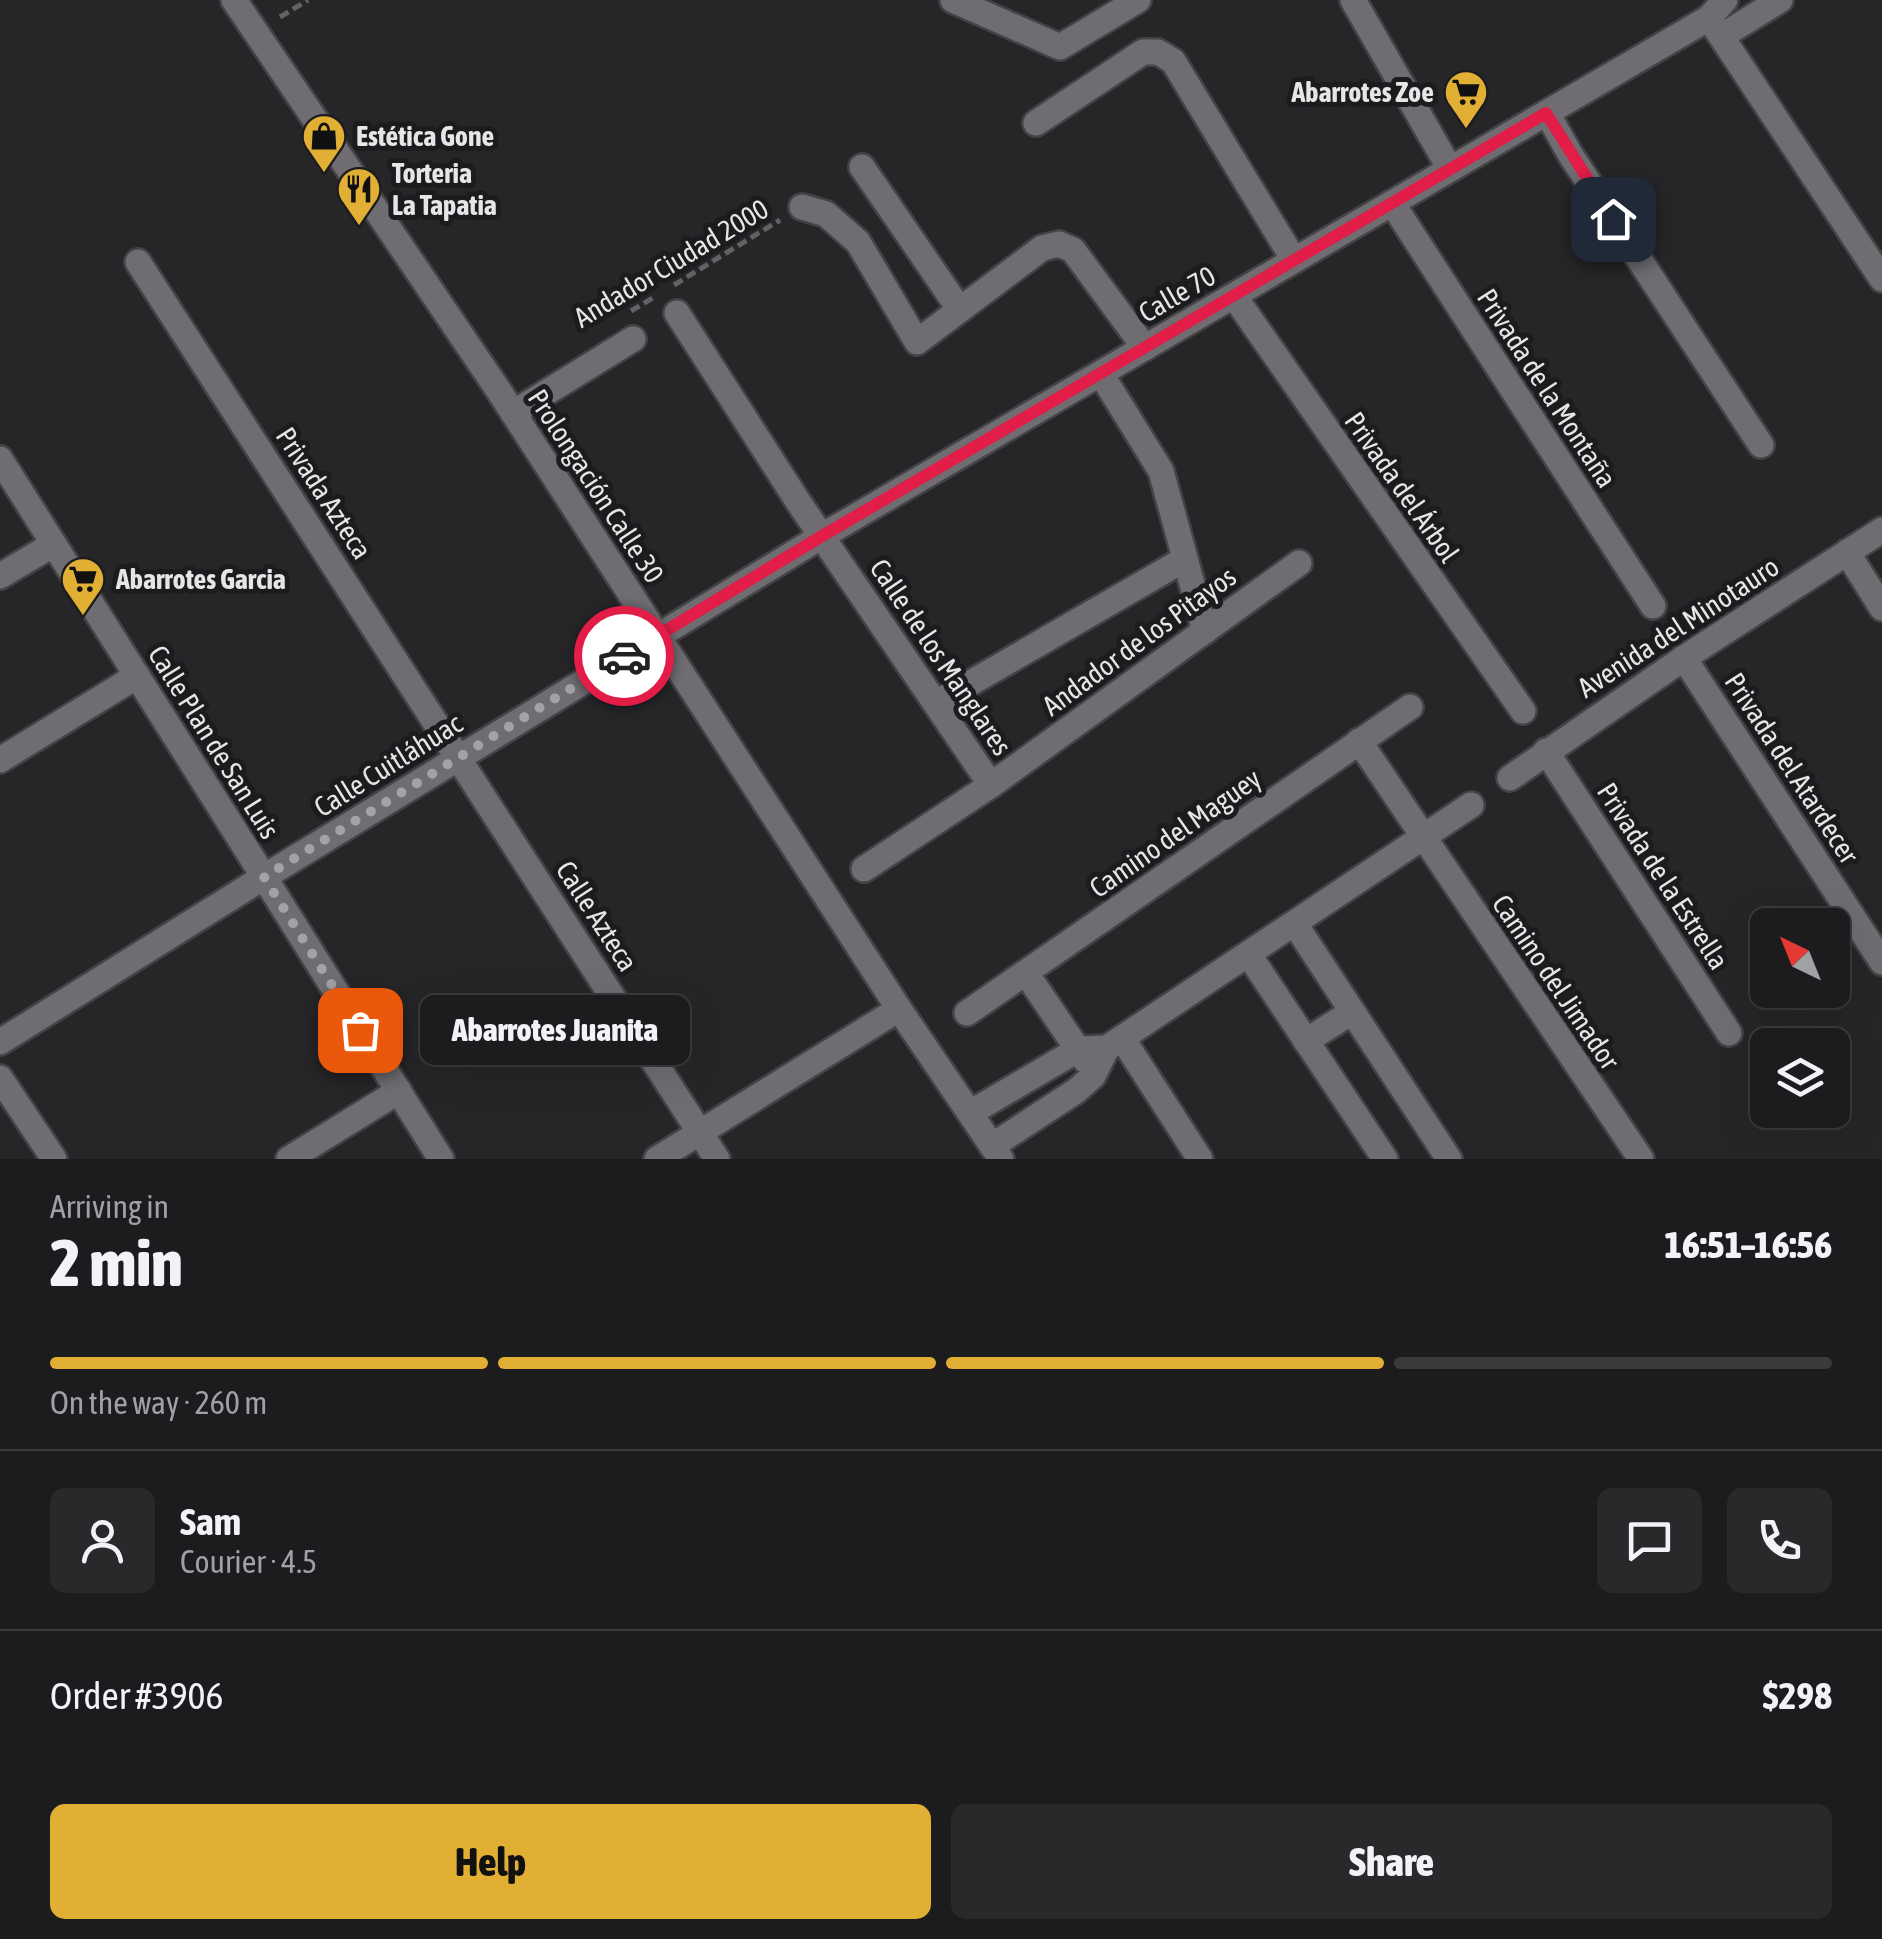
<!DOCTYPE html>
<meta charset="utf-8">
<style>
:root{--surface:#1c1c1e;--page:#29292b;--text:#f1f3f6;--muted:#a0a1a4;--line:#3a3a3c;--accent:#e1af34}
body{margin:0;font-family:"Asap Condensed",sans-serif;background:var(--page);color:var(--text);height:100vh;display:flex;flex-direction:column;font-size:38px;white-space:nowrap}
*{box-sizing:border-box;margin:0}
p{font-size:32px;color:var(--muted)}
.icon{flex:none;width:55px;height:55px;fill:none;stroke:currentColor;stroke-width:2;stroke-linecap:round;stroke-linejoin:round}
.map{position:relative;height:1159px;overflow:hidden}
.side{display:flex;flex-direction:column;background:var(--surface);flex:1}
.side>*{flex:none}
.needle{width:65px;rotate:317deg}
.controls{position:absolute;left:1750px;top:908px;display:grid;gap:20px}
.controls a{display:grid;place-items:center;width:100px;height:100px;border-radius:15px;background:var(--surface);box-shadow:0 10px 40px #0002,0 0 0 2px var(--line);font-size:50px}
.pin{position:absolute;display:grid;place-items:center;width:85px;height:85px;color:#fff;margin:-42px;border-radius:20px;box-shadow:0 5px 15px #0006}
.courier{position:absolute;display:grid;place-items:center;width:100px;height:100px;margin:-50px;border:8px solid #e11d48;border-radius:50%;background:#fff;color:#222;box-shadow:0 2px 12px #0007}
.bubble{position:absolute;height:70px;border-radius:15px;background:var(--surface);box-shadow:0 10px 40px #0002,0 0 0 2px var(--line);font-size:32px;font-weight:800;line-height:70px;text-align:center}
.head em{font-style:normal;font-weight:800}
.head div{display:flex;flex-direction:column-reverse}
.head{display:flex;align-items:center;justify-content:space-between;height:170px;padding:0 50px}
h1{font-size:65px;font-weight:800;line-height:75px}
.bar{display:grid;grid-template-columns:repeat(4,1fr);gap:15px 10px;align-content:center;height:120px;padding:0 50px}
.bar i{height:12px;border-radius:8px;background:var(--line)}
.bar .active{background:var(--accent)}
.bar p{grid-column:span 4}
.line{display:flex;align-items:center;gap:25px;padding:0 50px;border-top:2px solid var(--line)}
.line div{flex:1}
.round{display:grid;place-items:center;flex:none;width:105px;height:105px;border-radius:15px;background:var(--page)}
.action{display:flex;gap:20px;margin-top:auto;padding:20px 50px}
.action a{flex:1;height:115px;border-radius:15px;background:var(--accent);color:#111;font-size:40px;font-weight:800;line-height:115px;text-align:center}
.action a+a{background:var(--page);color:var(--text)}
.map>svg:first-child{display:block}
</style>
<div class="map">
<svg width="1882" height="1159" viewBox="0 0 1882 1159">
<rect width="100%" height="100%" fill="#262528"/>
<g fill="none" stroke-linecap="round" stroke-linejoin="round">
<g stroke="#434244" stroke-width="30">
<g id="minor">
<path d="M234 0 499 391 899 1009 1001 1159"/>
<path d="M953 0 1060 47 1138 0"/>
<path d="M1353 0 1450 169"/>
<path d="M1709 18 1882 279"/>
<path d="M1722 36 1780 0"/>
<path d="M1547 113 1570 154 1761 445"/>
<path d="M1036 123 1143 52H1158L1173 61 1294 260"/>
<path d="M862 167 960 310"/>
<path d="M1392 203 1653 606"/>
<path d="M802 207 826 214 858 242 917 342 1042 248 1059 244 1073 250 1145 348"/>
<path d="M138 262 717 1159"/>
<path d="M1234 296 1523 711"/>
<path d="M677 313 799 503 991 785"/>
<path d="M1101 374 1161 471 1205 631"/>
<path d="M513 413 633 339"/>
<path d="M0 459 264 877 0 1042"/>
<path d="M1847 552 1882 608"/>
<path d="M0 576 54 544"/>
<path d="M1684 658 1882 962"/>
<path d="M936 703 1185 559"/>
<path d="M1359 741 1641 1159"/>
<path d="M1546 751 1729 1033"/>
<path d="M0 760 137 676"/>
<path d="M1510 778 1684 658 1882 530"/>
<path d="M864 869 991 785 1299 563"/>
<path d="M1295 924 1449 1159"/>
<path d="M1249 955 1385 1159"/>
<path d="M1026 973 1085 1060"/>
<path d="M967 1013 1410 707"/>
<path d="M1122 1038 1200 1159"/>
<path d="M1306 1041 1352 1012"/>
<path d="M0 1078 54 1159"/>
<path d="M970 1113 1079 1049 1107 1048"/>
<path d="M992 1146 1076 1091 1093 1076 1107 1048 1471 805"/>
<path d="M289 1159 399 1091"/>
<path d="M657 1159 899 1009"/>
</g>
</g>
<g stroke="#434244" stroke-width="30">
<path id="tertiary" d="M441 1159 264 877 822 536 1709 18 1725 0"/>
</g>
<g stroke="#626164" stroke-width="5" stroke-dasharray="10 5" stroke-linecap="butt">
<path d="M280 17 308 0"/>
<path d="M674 285 780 220"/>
<path d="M631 311 656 296"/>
</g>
<use href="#minor" stroke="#6f6d71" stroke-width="25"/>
<use href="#tertiary" stroke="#6f6d71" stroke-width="25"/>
</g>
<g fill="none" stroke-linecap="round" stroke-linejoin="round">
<path stroke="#a3a2a4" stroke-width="10" stroke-dasharray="0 18" d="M360 1030 264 877 624 656"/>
<path stroke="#e11d48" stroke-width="12" d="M624 656 822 536 1546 113 1613 219"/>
</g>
<defs>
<g id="supermarket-pin" transform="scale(2.25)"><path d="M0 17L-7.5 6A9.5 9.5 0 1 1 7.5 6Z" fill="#e1af34" stroke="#1c1b1e"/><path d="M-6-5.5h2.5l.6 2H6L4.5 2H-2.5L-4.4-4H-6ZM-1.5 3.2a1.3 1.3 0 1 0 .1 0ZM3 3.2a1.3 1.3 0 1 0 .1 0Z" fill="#111"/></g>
<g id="shop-pin" transform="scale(2.25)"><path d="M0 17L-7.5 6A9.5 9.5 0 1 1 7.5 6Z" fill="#e1af34" stroke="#1c1b1e"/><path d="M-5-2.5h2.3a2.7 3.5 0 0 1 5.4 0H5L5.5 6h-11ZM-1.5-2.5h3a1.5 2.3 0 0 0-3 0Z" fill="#111"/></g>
<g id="restaurant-pin" transform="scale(2.25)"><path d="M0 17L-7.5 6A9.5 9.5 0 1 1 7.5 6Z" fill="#e1af34" stroke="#1c1b1e"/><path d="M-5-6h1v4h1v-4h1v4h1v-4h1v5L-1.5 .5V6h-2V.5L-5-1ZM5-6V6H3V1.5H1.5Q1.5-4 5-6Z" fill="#111"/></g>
</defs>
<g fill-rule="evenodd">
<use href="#supermarket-pin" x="1466" y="92"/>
<use href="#shop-pin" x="324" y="136"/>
<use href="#restaurant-pin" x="359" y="189"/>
<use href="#supermarket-pin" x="83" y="579"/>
</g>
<g text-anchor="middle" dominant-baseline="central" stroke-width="10" stroke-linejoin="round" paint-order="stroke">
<g font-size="28" font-weight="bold" fill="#e6e5e7" stroke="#1c1b1e" text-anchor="start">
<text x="1434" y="92" text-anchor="end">Abarrotes Zoe</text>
<text x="356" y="136">Estética Gone</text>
<text x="392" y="173">Torteria<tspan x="392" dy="32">La Tapatia</tspan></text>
<text x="116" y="579">Abarrotes Garcia</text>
</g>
<g font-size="28" fill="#e6e5e7" stroke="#1c1b1e">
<text transform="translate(671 263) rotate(-31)">Andador Ciudad 2000</text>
<text transform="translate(1177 294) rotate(-30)">Calle 70</text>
<text transform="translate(1547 388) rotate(57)">Privada de la Montaña</text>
<text transform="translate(596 486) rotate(57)">Prolongación Calle 30</text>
<text transform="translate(1402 487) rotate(55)">Privada del Árbol</text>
<text transform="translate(324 493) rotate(57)">Privada Azteca</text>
<text transform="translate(1678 627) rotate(-33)">Avenida del Minotauro</text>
<text transform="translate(1139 641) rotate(-36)">Andador de los Pitayos</text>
<text transform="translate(941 657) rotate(56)">Calle de los Manglares</text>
<text transform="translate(214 742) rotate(58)">Calle Plan de San Luis</text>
<text transform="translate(388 765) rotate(-32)">Calle Cuitláhuac</text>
<text transform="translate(1792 768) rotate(57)">Privada del Atardecer</text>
<text transform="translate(1175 833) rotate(-35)">Camino del Maguey</text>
<text transform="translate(1663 876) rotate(57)">Privada de la Estrella</text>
<text transform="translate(597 916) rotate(57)">Calle Azteca</text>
<text transform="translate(1556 982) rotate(56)">Camino del Jimador</text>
</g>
</g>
</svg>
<div class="controls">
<a><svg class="needle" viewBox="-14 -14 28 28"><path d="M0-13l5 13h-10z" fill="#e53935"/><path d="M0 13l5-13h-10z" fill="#a0a1a4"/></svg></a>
<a><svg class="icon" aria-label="layers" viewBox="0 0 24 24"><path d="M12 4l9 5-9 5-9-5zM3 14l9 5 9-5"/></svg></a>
</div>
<div class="pin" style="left:360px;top:1030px;background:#ea580c"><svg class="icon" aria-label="bag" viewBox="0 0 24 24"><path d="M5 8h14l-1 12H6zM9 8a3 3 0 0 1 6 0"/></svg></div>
<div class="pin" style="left:1613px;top:219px;background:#1f2937"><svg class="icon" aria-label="home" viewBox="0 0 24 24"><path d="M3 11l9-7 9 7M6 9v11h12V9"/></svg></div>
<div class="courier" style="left:624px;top:656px"><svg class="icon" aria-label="car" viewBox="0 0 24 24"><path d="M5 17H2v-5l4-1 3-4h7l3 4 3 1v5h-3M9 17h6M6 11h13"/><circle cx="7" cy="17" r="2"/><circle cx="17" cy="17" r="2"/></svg></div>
<div class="bubble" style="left:420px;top:995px;width:270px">Abarrotes Juanita</div>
</div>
<section class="side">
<div class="head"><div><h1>2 min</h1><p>Arriving in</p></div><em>16:51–16:56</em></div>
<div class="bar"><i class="active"></i><i class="active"></i><i class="active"></i><i></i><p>On the way · 260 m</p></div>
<div class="line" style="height:180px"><a class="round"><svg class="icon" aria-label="person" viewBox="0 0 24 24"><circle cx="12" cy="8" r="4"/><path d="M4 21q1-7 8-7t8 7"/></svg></a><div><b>Sam</b><p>Courier · 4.5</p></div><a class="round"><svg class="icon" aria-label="chat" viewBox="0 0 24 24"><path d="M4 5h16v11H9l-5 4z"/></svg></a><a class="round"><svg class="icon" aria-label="phone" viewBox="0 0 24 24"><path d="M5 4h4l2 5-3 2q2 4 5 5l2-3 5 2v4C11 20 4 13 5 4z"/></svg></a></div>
<div class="line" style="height:130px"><div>Order #3906</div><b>$298</b></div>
<div class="action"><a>Help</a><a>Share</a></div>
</section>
